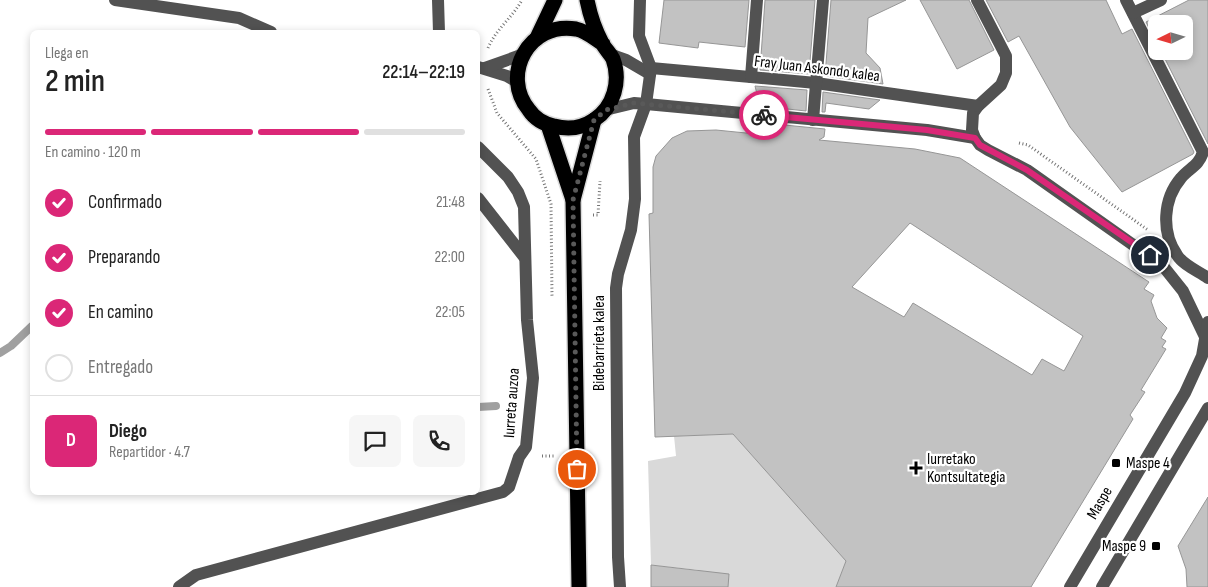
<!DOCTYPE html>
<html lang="es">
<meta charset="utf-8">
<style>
:root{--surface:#fff;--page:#f6f6f6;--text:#222;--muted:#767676;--line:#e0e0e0;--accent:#db2777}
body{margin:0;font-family:"Sofia Sans Condensed",sans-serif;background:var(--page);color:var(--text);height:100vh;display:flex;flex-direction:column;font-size:19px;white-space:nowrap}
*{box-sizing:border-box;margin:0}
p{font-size:16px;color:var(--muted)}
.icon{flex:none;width:28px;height:28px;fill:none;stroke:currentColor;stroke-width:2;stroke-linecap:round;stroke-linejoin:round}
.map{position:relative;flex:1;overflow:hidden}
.drawer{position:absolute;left:30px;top:30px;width:450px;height:465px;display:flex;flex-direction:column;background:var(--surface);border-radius:8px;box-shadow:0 2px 8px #0003}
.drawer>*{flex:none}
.needle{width:32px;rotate:265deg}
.tools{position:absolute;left:1148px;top:15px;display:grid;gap:10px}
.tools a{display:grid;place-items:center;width:45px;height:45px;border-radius:8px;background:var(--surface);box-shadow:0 2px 8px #0003;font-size:25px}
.pin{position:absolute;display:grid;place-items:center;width:42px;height:42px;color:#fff;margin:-21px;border:2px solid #fff;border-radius:50%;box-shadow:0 1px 5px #0007}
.courier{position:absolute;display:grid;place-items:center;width:50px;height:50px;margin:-25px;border:4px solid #db2777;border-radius:50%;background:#fff;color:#222;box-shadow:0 1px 6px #0007}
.head em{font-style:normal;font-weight:600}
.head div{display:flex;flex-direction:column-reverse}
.head{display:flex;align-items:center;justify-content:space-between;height:85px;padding:0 15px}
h1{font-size:32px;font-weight:600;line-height:38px}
.bar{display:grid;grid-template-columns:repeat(4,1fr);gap:8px 5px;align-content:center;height:60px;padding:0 15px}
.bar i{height:6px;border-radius:4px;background:var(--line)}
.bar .on{background:var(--accent)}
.bar p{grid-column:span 4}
.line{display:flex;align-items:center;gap:12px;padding:0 15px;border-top:1px solid var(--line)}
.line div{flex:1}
.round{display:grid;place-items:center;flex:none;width:52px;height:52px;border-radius:8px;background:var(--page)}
ol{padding:0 15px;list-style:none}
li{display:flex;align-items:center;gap:15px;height:55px}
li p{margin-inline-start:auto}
li .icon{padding:5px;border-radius:50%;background:var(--accent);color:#fff;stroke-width:4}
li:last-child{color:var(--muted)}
li i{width:28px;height:28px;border:2px solid var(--line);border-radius:50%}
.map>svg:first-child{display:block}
</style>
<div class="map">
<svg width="1208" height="587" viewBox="0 0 1208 587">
<rect width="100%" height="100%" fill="#fff"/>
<path fill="#d9d9d9" d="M733 434 855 570 836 587H698L699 570 651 565 648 461 676 456 674 436Z"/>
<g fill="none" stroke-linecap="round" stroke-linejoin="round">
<g stroke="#a0a0a0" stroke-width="8">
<path d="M0 353 11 346 32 326"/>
<path d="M478 407 496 406"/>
</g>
</g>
<g fill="#c2c2c2" stroke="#969696" fill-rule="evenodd">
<path d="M664 0H749L745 47 699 42 698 48 659 43Z"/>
<path d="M765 0H815L809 74 760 70Z"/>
<path d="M831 0H906L868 18 866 53 880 68 883 84 825 76Z"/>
<path d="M920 0H969L994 50 957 69Z"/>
<path d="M986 0H1106L1122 34 1132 29 1194 152 1193 154 1122 192 1070 127 1019 36 1008 42Z"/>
<path d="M1189 0H1208V144L1161 51H1184V24H1156V42L1146 22Z"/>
<path d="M755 86 807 90 806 111 760 106Z"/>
<path d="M823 92 880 100 869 109 826 103 825 112H822Z"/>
<path d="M764 123 825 129 824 137 819 140 915 149 960 158 1149 282 1144 289 1154 295 1151 301 1157 318 1167 328 1161 338 1166 341 1162 347 1166 349 1141 390 1145 392 1130 415 1133 419 1031 587H836L846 561 733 434 655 437 649 214 653 213V167L656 156 672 138 687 131 716 130 766 135ZM910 223 1083 336 1064 371 1042 359 1032 375 913 303 904 317 852 287Z"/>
<path d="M1208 497V587H1187L1186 569 1178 546Z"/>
<path d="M651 565 729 574 728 587H651Z"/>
</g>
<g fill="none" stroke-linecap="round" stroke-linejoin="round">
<g stroke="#dbdbdb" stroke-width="18">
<g id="highway">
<path d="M587 0C590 15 595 30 602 43 605 49 610 53 613 59 621 81 614 107 594 120 582 128 568 130 554 126 544 124 535 119 529 110 500 75 529 21 576 29 586 31 594 38 603 44"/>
<path d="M537 38 555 0"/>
<path d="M548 125 573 200"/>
<path d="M579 587 573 200 594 120"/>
</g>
</g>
<g stroke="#747474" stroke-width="3" stroke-dasharray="1 2.5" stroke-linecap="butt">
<path d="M488 48C496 29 512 18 522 0"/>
<path d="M488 89 497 113 536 159 551 204 552 297"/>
<path d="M1019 143 1028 145 1148 230"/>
<path d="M593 215H598L600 181"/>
<path d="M542 456H556"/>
</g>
<g stroke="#525252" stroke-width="12">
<path d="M115 0 239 18 271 32"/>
<path d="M438 0 439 32"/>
<path d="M977 0 1006 56V73L1001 85 978 106 973 113 972 130 975 138 980 145 988 150 1027 170 1163 266 1183 291 1206 339"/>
<path d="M1126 0 1203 152C1199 166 1189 168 1181 178 1163 199 1161 232 1177 255 1183 265 1198 271 1208 278"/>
<path d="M1133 13 1161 0"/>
<path d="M609 54 626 60 650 74"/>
<path d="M478 67 507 76 517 82"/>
<path d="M485 68 524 54"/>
<path d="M651 68 816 83 978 106"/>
<path d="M751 77 757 0"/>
<path d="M605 110 634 103 646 104 927 130 975 138"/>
<path d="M813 120 823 0"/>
<path d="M478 198 525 258"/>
<path d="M179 587 196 575 503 492 509 487 519 457 526 447 533 378 527 320 524 207 518 192 508 177 478 147"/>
<path d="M620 587 618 557 616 288 618 274 631 230 635 199 634 137 646 104 651 68 639 36 640 0"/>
<path d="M1070 587 1185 393 1202 356 1208 322"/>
<path d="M1102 587 1208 408"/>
</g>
<use href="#highway" stroke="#000" stroke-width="15"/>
</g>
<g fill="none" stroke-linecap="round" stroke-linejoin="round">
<path stroke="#595959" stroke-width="5" stroke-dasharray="0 9" d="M577 469 573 200 594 120 606 110 634 103 764 115"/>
<path stroke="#db2777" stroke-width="6" d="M764 115 927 130 975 138 980 145 1027 170 1150 255"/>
</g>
<g fill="#000" stroke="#fff" stroke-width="2">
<rect x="1111" y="458" width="10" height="10" rx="2.5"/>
<path d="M913.5 460.5h5v5h5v5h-5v5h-5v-5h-5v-5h5z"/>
<rect x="1151" y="541" width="10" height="10" rx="2.5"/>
</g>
<g text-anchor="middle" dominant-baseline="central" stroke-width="4.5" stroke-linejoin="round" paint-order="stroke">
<g font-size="16" fill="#000" stroke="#fff">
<text transform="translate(817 69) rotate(7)">Fray Juan Askondo kalea</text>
<text transform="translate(599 343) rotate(-90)">Bidebarrieta kalea</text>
<text transform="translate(512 403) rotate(-86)">Iurreta auzoa</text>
<text transform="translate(1100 503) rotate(-60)">Maspe</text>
</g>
<g font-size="16" fill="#000" stroke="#fff" text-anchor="start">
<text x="927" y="459">Iurretako<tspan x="927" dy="18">Kontsultategia</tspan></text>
<text x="1126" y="463">Maspe 4</text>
<text x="1146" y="546" text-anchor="end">Maspe 9</text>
</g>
</g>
</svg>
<div class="tools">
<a><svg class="needle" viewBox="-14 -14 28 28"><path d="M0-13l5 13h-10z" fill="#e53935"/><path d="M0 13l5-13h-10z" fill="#767676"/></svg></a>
</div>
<div class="pin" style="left:577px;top:469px;background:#ea580c"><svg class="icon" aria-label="bag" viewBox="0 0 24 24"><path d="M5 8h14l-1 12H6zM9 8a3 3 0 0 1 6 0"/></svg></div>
<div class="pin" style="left:1150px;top:255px;background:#1f2937"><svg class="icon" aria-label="home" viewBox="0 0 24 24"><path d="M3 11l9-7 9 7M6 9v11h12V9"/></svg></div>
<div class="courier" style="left:764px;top:115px"><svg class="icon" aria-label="bike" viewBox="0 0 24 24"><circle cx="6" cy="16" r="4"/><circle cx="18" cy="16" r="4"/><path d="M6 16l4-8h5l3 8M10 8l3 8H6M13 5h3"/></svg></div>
<section class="drawer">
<div class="head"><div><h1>2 min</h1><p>Llega en</p></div><em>22:14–22:19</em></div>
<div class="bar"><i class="on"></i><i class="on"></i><i class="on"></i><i></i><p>En camino · 120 m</p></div>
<ol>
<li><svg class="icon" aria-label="check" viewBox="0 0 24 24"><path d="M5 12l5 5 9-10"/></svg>Confirmado<p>21:48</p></li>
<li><svg class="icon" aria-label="check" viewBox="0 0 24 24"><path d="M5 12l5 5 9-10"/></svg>Preparando<p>22:00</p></li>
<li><svg class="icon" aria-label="check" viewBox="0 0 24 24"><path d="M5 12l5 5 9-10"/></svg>En camino<p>22:05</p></li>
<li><i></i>Entregado</li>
</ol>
<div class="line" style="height:90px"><b class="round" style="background:var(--accent);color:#fff">D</b><div><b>Diego</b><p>Repartidor · 4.7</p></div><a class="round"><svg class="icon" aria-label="chat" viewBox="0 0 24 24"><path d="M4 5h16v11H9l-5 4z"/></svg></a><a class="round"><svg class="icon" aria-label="phone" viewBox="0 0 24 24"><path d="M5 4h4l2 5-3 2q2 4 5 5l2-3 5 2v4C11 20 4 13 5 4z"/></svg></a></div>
</section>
</div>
